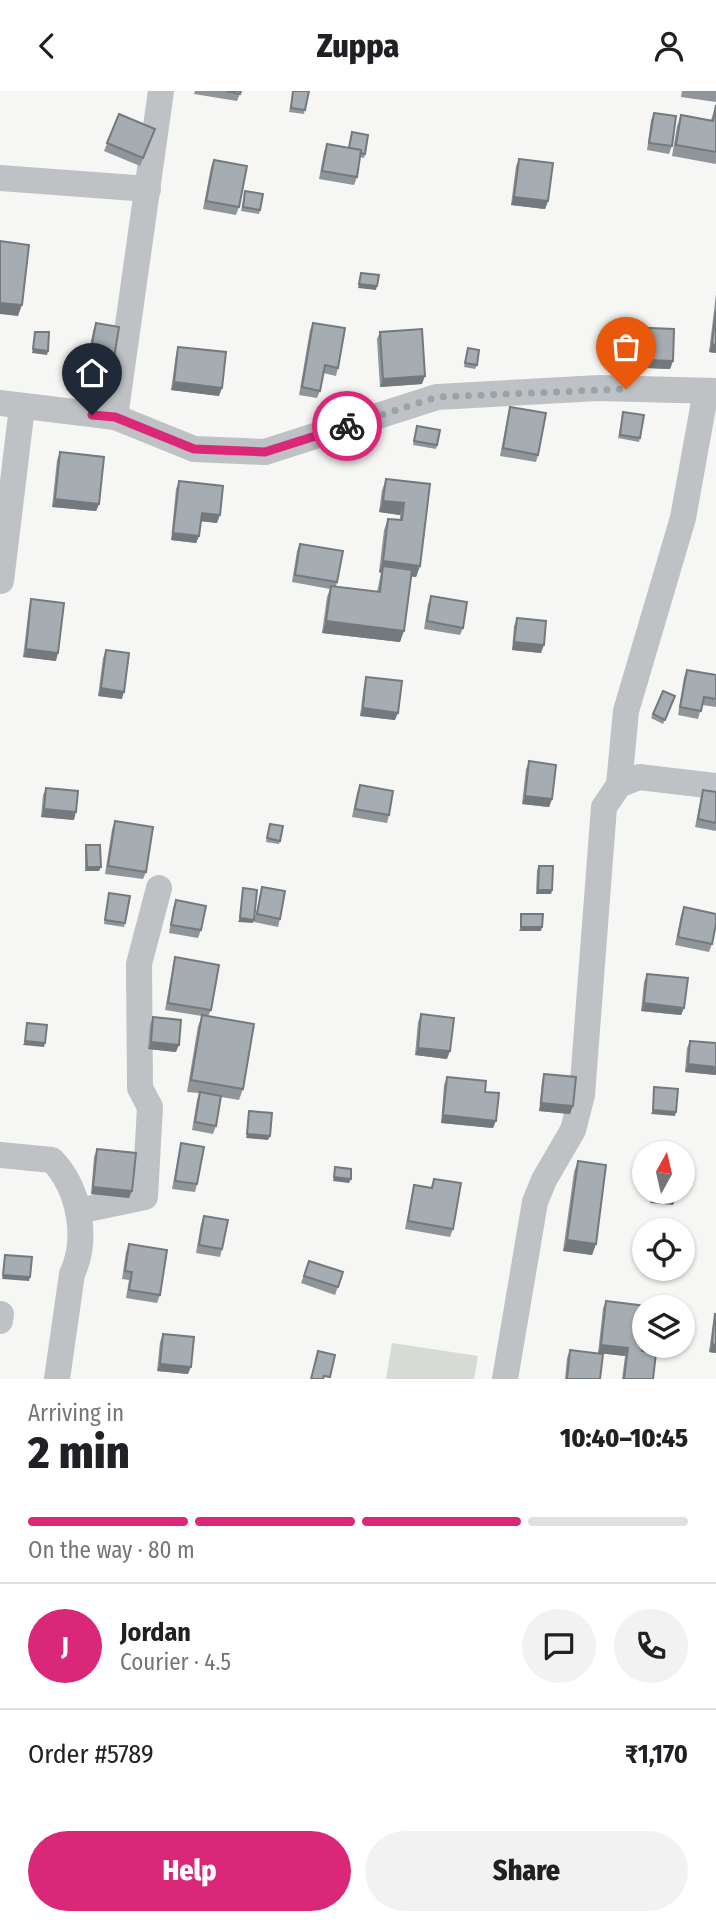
<!DOCTYPE html>
<meta charset="utf-8">
<style>
:root{--surface:#fff;--page:#f2f2f2;--text:#202124;--muted:#757577;--line:#e0e0e0;--accent:#db2777}
body{margin:0;font-family:"Fira Sans Condensed",sans-serif;background:var(--page);color:var(--text);height:100vh;display:flex;flex-direction:column;font-size:26px;white-space:nowrap}
*{box-sizing:border-box;margin:0}
p{font-size:23px;color:var(--muted)}
.icon{flex:none;width:38px;height:38px;fill:none;stroke:currentColor;stroke-width:2;stroke-linecap:round;stroke-linejoin:round}
.map{position:relative;height:1288px;overflow:hidden}
.panel{display:flex;flex-direction:column;background:var(--surface);flex:1}
.panel>*{flex:none}
.needle{width:46px;rotate:8deg}
.tools{position:absolute;left:632px;top:1050px;display:grid;gap:14px}
.tools a{display:grid;place-items:center;width:63px;height:63px;border-radius:50%;background:var(--surface);box-shadow:0 2px 5px #0004;font-size:35px}
.pin{position:absolute;display:grid;place-items:center;width:60px;height:60px;color:#fff;margin:-72px -30px;border-radius:50% 50% 50% 0;rotate:-45deg;box-shadow:0 0 7px #0007}
.pin .icon{rotate:45deg}
.courier{position:absolute;display:grid;place-items:center;width:70px;height:70px;margin:-35px;border:5px solid #db2777;border-radius:50%;background:#fff;color:#222;box-shadow:0 2px 9px #0007}
.overview em{font-style:normal;font-weight:800}
.overview div{display:flex;flex-direction:column-reverse}
.overview{display:flex;align-items:center;justify-content:space-between;height:119px;padding:0 28px}
h1{font-size:46px;font-weight:800;line-height:52px}
.bar{display:grid;grid-template-columns:repeat(4,1fr);gap:10px 7px;align-content:center;height:84px;padding:0 28px}
.bar i{height:9px;border-radius:5px;background:var(--line)}
.bar .on{background:var(--accent)}
.bar p{grid-column:span 4}
.line{display:flex;align-items:center;gap:18px;padding:0 28px;border-top:2px solid var(--line)}
.line div{flex:1}
.round{display:grid;place-items:center;flex:none;width:74px;height:74px;border-radius:37px;background:var(--page)}
.action{display:flex;gap:14px;margin-top:auto;padding:14px 28px}
.action a{flex:1;height:80px;border-radius:42px;background:var(--accent);color:#fff;font-size:28px;font-weight:800;line-height:80px;text-align:center}
.action a+a{background:var(--page);color:var(--text)}
header{display:flex;justify-content:space-between;align-items:center;height:91px;padding:0 28px;background:var(--surface);font-size:32px;font-weight:800}
.map>svg:first-child{display:block}
</style>
<header><svg class="icon" aria-label="back" viewBox="0 0 24 24"><path d="M15 5l-7 7 7 7"/></svg>Zuppa<svg class="icon" aria-label="person" viewBox="0 0 24 24"><circle cx="12" cy="8" r="4"/><path d="M4 21q1-7 8-7t8 7"/></svg></header>
<div class="map">
<svg width="716" height="1288" viewBox="0 0 716 1288">
<rect width="100%" height="100%" fill="#f6f6f4"/>
<path fill="#d6dbd3" d="M392 1252 478 1265 474 1288H386Z"/>
<g fill="none" stroke-linecap="round" stroke-linejoin="round">
<g stroke="#bec2c5" stroke-width="26">
<path d="M0 87 148 98"/>
<path d="M0 312 115 326 194 358 265 361 437 306 599 297 716 300"/>
<path d="M115 326 161 0"/>
<path d="M1 490 22 316"/>
<path d="M619 694 626 620 683 427 706 300"/>
<path d="M0 1064 52 1069C79 1097 89 1147 72 1183L57 1288"/>
<path d="M78 1120 145 1106 150 1016 140 997 139 873 159 797"/>
<path d="M0 1230 1 1223"/>
<path d="M505 1288 535 1111 544 1089 573 1039 582 1004 604 716 619 694 639 686 716 695"/>
</g>
</g>
<g fill="#8f9599">
<path d="M195 0H241L237 10 194 3Z"/>
<path d="M293 0H309L304 23 289 21Z"/>
<path d="M682 0H716V11L681 6Z"/>
<path d="M716 14V73L672 65 677 35 681 24 711 29Z"/>
<path d="M654 22 672 55 669 63 647 59 651 29Z"/>
<path d="M119 23 155 38 140 75 104 60Z"/>
<path d="M352 41 365 63 364 67 360 66 357 86 354 94 319 88 324 61 327 53 348 57Z"/>
<path d="M519 68 548 110 545 118 511 114 516 75Z"/>
<path d="M214 69 239 116 236 124 203 118 211 76Z"/>
<path d="M245 100 260 119 259 123 241 120Z"/>
<path d="M716 203V262L709 261Z"/>
<path d="M96 232 113 273 110 281 86 276 93 240Z"/>
<path d="M313 232 338 277 336 285 323 282 320 300 317 307 299 304 310 239Z"/>
<path d="M625 236 673 270 670 278 621 276 623 243Z"/>
<path d="M380 241 422 293 380 296 377 248Z"/>
<path d="M178 256 219 305 171 299 176 263Z"/>
<path d="M468 257 477 274 475 278 464 276Z"/>
<path d="M510 316 538 364 536 371 500 365 508 323Z"/>
<path d="M623 321 640 347 639 351 618 347Z"/>
<path d="M417 335 437 354 436 358 413 354Z"/>
<path d="M60 361 99 413 96 420 52 416 57 369Z"/>
<path d="M386 388 430 393 420 475 416 486 411 485 400 551 322 542 327 506 330 498 292 491 297 460 300 453 337 491 336 496 377 501 381 482 379 481 384 439 388 428 400 429V424L379 421 382 399Z"/>
<path d="M179 390 217 432 201 430 199 445 196 452 171 449 176 398Z"/>
<path d="M431 505 463 537 460 544 424 538 428 513Z"/>
<path d="M31 508 56 570 23 566 29 516Z"/>
<path d="M517 527 541 562 512 559 514 535Z"/>
<path d="M106 559 122 608 98 605 103 567Z"/>
<path d="M687 579 716 584V616L702 614 698 628 678 624 684 586Z"/>
<path d="M366 586 395 629 360 625 364 594Z"/>
<path d="M663 600 675 605 663 633 651 627Z"/>
<path d="M529 670 552 708 549 716 522 713 526 678Z"/>
<path d="M360 694 389 724 387 732 352 726 357 702Z"/>
<path d="M46 697 74 729 41 726 43 704Z"/>
<path d="M703 699 716 701V740L695 736 701 706Z"/>
<path d="M115 730 146 781 143 788 105 783 112 738Z"/>
<path d="M270 733 280 750 279 753 266 751Z"/>
<path d="M86 754 99 780H85V758Z"/>
<path d="M539 775 552 799 551 803H536L537 779Z"/>
<path d="M262 796 280 828 278 836 254 831 260 803Z"/>
<path d="M109 802 125 832 124 836 104 833Z"/>
<path d="M176 809 201 839 198 847 169 842 173 817Z"/>
<path d="M684 816 712 853 709 861 675 854 681 824Z"/>
<path d="M175 866 211 919 208 925 243 998 239 1009 221 1006 216 1035 213 1043 192 1039 197 1009 199 1002 187 1001 198 935 202 925 165 919 173 874Z"/>
<path d="M647 883 684 917 681 924 641 920 644 891Z"/>
<path d="M421 923 447 968 415 964 418 931Z"/>
<path d="M153 926 176 961 148 958 150 934Z"/>
<path d="M690 950 716 952V984L685 981 687 957Z"/>
<path d="M544 983 570 1023 539 1020 542 990Z"/>
<path d="M447 986 493 1037 441 1032 444 994Z"/>
<path d="M181 1052 197 1093 195 1101 172 1098 179 1060Z"/>
<path d="M97 1058 129 1107 91 1103 94 1066Z"/>
<path d="M578 1070 596 1153 592 1164 563 1160 574 1081Z"/>
<path d="M434 1088 453 1138 450 1146 405 1138 412 1102 414 1094 431 1097Z"/>
<path d="M204 1125 222 1158 220 1166 196 1162 201 1133Z"/>
<path d="M129 1153 160 1204 157 1212 126 1207 129 1189 122 1188 126 1161Z"/>
<path d="M309 1170 343 1181 335 1204 301 1192Z"/>
<path d="M606 1210 642 1260 653 1288H622L625 1265 598 1262 603 1217Z"/>
<path d="M715 1223 716 1262 709 1261 713 1231Z"/>
<path d="M163 1243 188 1283 157 1280 160 1251Z"/>
<path d="M570 1259 600 1288H565L567 1267Z"/>
</g>
<g fill="#74797d">
<path d="M514 106 548 110 545 118 511 114Z"/>
<path d="M359 193 377 195 376 199 358 197Z"/>
<path d="M0 212 22 214 18 225 0 223Z"/>
<path d="M712 253 716 254V262L709 261Z"/>
<path d="M33 258 48 260 47 264 32 262Z"/>
<path d="M624 268 673 270 670 278 621 276Z"/>
<path d="M425 285 422 293 380 296 383 288Z"/>
<path d="M174 291 222 297 219 305 171 299Z"/>
<path d="M55 408 99 413 96 420 52 416Z"/>
<path d="M383 410 404 412 400 424 379 421Z"/>
<path d="M202 422 220 424 217 432 199 430Z"/>
<path d="M173 442 199 445 196 452 171 449Z"/>
<path d="M383 470 420 475 416 486 382 482 383 475 381 482 379 481Z"/>
<path d="M326 530 404 540 400 551 322 542Z"/>
<path d="M514 551 544 554 541 562 512 559Z"/>
<path d="M26 558 58 562 56 570 23 566Z"/>
<path d="M101 597 124 601 122 608 98 605Z"/>
<path d="M363 617 398 622 395 629 360 625Z"/>
<path d="M525 705 552 708 549 716 522 713Z"/>
<path d="M44 718 76 721 74 729 41 726Z"/>
<path d="M87 776H101L99 780H85Z"/>
<path d="M538 799H552L551 803H536Z"/>
<path d="M240 827 254 829 253 832 238 831Z"/>
<path d="M521 836H542L541 840H519Z"/>
<path d="M644 912 684 917 681 924 641 920Z"/>
<path d="M25 950 45 952 44 956 23 954Z"/>
<path d="M151 951 179 954 176 961 148 958Z"/>
<path d="M418 957 450 960 447 968 415 964Z"/>
<path d="M688 973 716 976V984L685 981Z"/>
<path d="M541 1012 573 1015 570 1023 539 1020Z"/>
<path d="M653 1019 676 1021 675 1025 651 1023Z"/>
<path d="M443 1024 496 1030 493 1037 441 1032Z"/>
<path d="M247 1043 270 1045 268 1049 246 1047Z"/>
<path d="M334 1086 351 1088 349 1092 333 1090Z"/>
<path d="M93 1096 132 1100 129 1107 91 1103Z"/>
<path d="M653 1105 676 1107 673 1114 650 1112Z"/>
<path d="M567 1149 596 1153 592 1164 563 1160Z"/>
<path d="M3 1184 30 1186 29 1190 2 1188Z"/>
<path d="M712 1253 716 1254V1262L709 1261Z"/>
<path d="M601 1254 628 1257 625 1265 598 1262Z"/>
<path d="M160 1273 191 1276 188 1283 157 1280Z"/>
</g>
<g fill="#a6adb2" stroke="#74797d" stroke-width="2">
<path d="M226 0H241L240 3Z"/>
<path d="M293 0H309L305 19 291 17Z"/>
<path d="M716 14V61L676 54 681 24 713 30Z"/>
<path d="M654 22 676 25 672 55 649 52Z"/>
<path d="M119 23 155 38 143 67 107 52Z"/>
<path d="M352 41 368 44 365 63 361 62V59L349 57Z"/>
<path d="M327 53 361 59 357 86 322 80Z"/>
<path d="M519 68 553 72 548 110 514 106Z"/>
<path d="M214 69 247 75 239 116 206 110Z"/>
<path d="M245 100 263 103 260 119 243 116Z"/>
<path d="M0 150 29 154 22 214 0 212Z"/>
<path d="M361 182 379 184 377 195 359 193Z"/>
<path d="M716 219V254L712 253Z"/>
<path d="M96 232 119 236 113 273 89 269Z"/>
<path d="M313 232 345 237 338 277 325 274 320 300 302 296Z"/>
<path d="M625 236 674 238 673 270 624 268Z"/>
<path d="M422 238 425 285 383 288 380 241Z"/>
<path d="M35 241H49L48 260 33 258Z"/>
<path d="M178 256 226 261 222 297 174 291Z"/>
<path d="M468 257 479 259 477 274 465 272Z"/>
<path d="M510 316 546 322 538 364 503 357Z"/>
<path d="M623 321 644 324 640 347 620 344Z"/>
<path d="M417 335 440 339 437 354 414 350Z"/>
<path d="M60 361 104 366 99 413 55 408Z"/>
<path d="M386 388 430 393 420 475 383 470 388 428 402 429 404 412 383 410Z"/>
<path d="M179 390 223 395 220 424 202 422 199 445 173 442Z"/>
<path d="M300 453 343 460 337 491 295 484Z"/>
<path d="M383 475 412 479 404 540 326 530 331 495 380 501Z"/>
<path d="M431 505 467 511 463 537 427 530Z"/>
<path d="M31 508 64 512 58 562 26 558Z"/>
<path d="M517 527 546 530 544 554 514 551Z"/>
<path d="M106 559 129 562 124 601 101 597Z"/>
<path d="M687 579 716 584V608L704 606 701 620 680 616Z"/>
<path d="M366 586 402 590 398 622 363 617Z"/>
<path d="M663 600 675 605 665 629 653 623Z"/>
<path d="M529 670 556 674 552 708 525 705Z"/>
<path d="M360 694 393 700 389 724 355 718Z"/>
<path d="M46 697 78 700 76 721 44 718Z"/>
<path d="M703 699 716 701V732L698 728Z"/>
<path d="M115 730 153 736 146 781 108 775Z"/>
<path d="M270 733 283 735 280 750 267 747Z"/>
<path d="M86 754H100L101 776H87Z"/>
<path d="M539 775H553L552 799H538Z"/>
<path d="M262 796 285 800 280 828 257 823Z"/>
<path d="M243 797 257 799 254 829 240 827Z"/>
<path d="M109 802 130 805 125 832 105 829Z"/>
<path d="M176 809 206 815 201 839 171 834Z"/>
<path d="M684 816 716 823V833L712 853 678 846Z"/>
<path d="M521 823H543L542 836H521Z"/>
<path d="M175 866 219 874 211 919 168 912Z"/>
<path d="M647 883 688 887 684 917 644 912Z"/>
<path d="M421 923 454 927 450 960 418 957Z"/>
<path d="M202 924 254 933 243 998 191 989Z"/>
<path d="M153 926 181 929 179 954 151 951Z"/>
<path d="M27 932 47 934 45 952 25 950Z"/>
<path d="M690 950 716 952V976L688 973Z"/>
<path d="M544 983 576 986 573 1015 541 1012Z"/>
<path d="M447 986 486 990 485 1001 499 1002 496 1030 443 1024Z"/>
<path d="M654 996 678 998 676 1021 653 1019Z"/>
<path d="M200 1001 221 1005 216 1035 195 1031Z"/>
<path d="M249 1020 272 1022 270 1045 247 1043Z"/>
<path d="M181 1052 204 1056 197 1093 175 1090Z"/>
<path d="M97 1058 136 1062 132 1100 93 1096Z"/>
<path d="M578 1070 606 1074 596 1153 567 1149Z"/>
<path d="M335 1076 351 1078V1088L334 1086Z"/>
<path d="M434 1088 461 1092 453 1138 408 1130 414 1094 432 1097Z"/>
<path d="M653 1101H676V1107L653 1105Z"/>
<path d="M204 1125 228 1129 222 1158 199 1154Z"/>
<path d="M129 1153 167 1159 160 1204 129 1199 132 1181 125 1180Z"/>
<path d="M5 1164 32 1166 30 1186 3 1184Z"/>
<path d="M309 1170 343 1181 338 1196 304 1185Z"/>
<path d="M606 1210 646 1215V1216H644V1237L642 1260 656 1262 653 1288H624L628 1257 601 1254Z"/>
<path d="M715 1223H716V1254L712 1253Z"/>
<path d="M163 1243 194 1246 191 1276 160 1273Z"/>
<path d="M570 1259 603 1263 600 1288H567Z"/>
<path d="M318 1260 335 1264 330 1286 324 1285 323 1288H311Z"/>
</g>
<g fill="none" stroke-linecap="round" stroke-linejoin="round">
<path stroke="#9aa3a9" stroke-width="7" stroke-dasharray="0 12.6" d="M347 335 437 306 626 298"/>
<path stroke="#db2777" stroke-width="9" d="M92 324 115 326 194 358 265 361 347 335"/>
</g>
</svg>
<div class="tools">
<a><svg class="needle" viewBox="-14 -14 28 28"><path d="M0-13l5 13h-10z" fill="#e53935"/><path d="M0 13l5-13h-10z" fill="#757577"/></svg></a>
<a><svg class="icon" aria-label="locate" viewBox="0 0 24 24"><circle cx="12" cy="12" r="6"/><path d="M12 2v4M12 18v4M2 12h4M18 12h4"/></svg></a>
<a><svg class="icon" aria-label="layers" viewBox="0 0 24 24"><path d="M12 4l9 5-9 5-9-5zM3 14l9 5 9-5"/></svg></a>
</div>
<div class="pin" style="left:626px;top:298px;background:#ea580c"><svg class="icon" aria-label="bag" viewBox="0 0 24 24"><path d="M5 8h14l-1 12H6zM9 8a3 3 0 0 1 6 0"/></svg></div>
<div class="pin" style="left:92px;top:324px;background:#1f2937"><svg class="icon" aria-label="home" viewBox="0 0 24 24"><path d="M3 11l9-7 9 7M6 9v11h12V9"/></svg></div>
<div class="courier" style="left:347px;top:335px"><svg class="icon" aria-label="bike" viewBox="0 0 24 24"><circle cx="6" cy="16" r="4"/><circle cx="18" cy="16" r="4"/><path d="M6 16l4-8h5l3 8M10 8l3 8H6M13 5h3"/></svg></div>
</div>
<section class="panel">
<div class="overview"><div><h1>2 min</h1><p>Arriving in</p></div><em>10:40–10:45</em></div>
<div class="bar"><i class="on"></i><i class="on"></i><i class="on"></i><i></i><p>On the way · 80 m</p></div>
<div class="line" style="height:126px"><b class="round" style="background:var(--accent);color:#fff">J</b><div><b>Jordan</b><p>Courier · 4.5</p></div><a class="round"><svg class="icon" aria-label="chat" viewBox="0 0 24 24"><path d="M4 5h16v11H9l-5 4z"/></svg></a><a class="round"><svg class="icon" aria-label="phone" viewBox="0 0 24 24"><path d="M5 4h4l2 5-3 2q2 4 5 5l2-3 5 2v4C11 20 4 13 5 4z"/></svg></a></div>
<div class="line" style="height:91px"><div>Order #5789</div><b>₹1,170</b></div>
<div class="action"><a>Help</a><a>Share</a></div>
</section>
